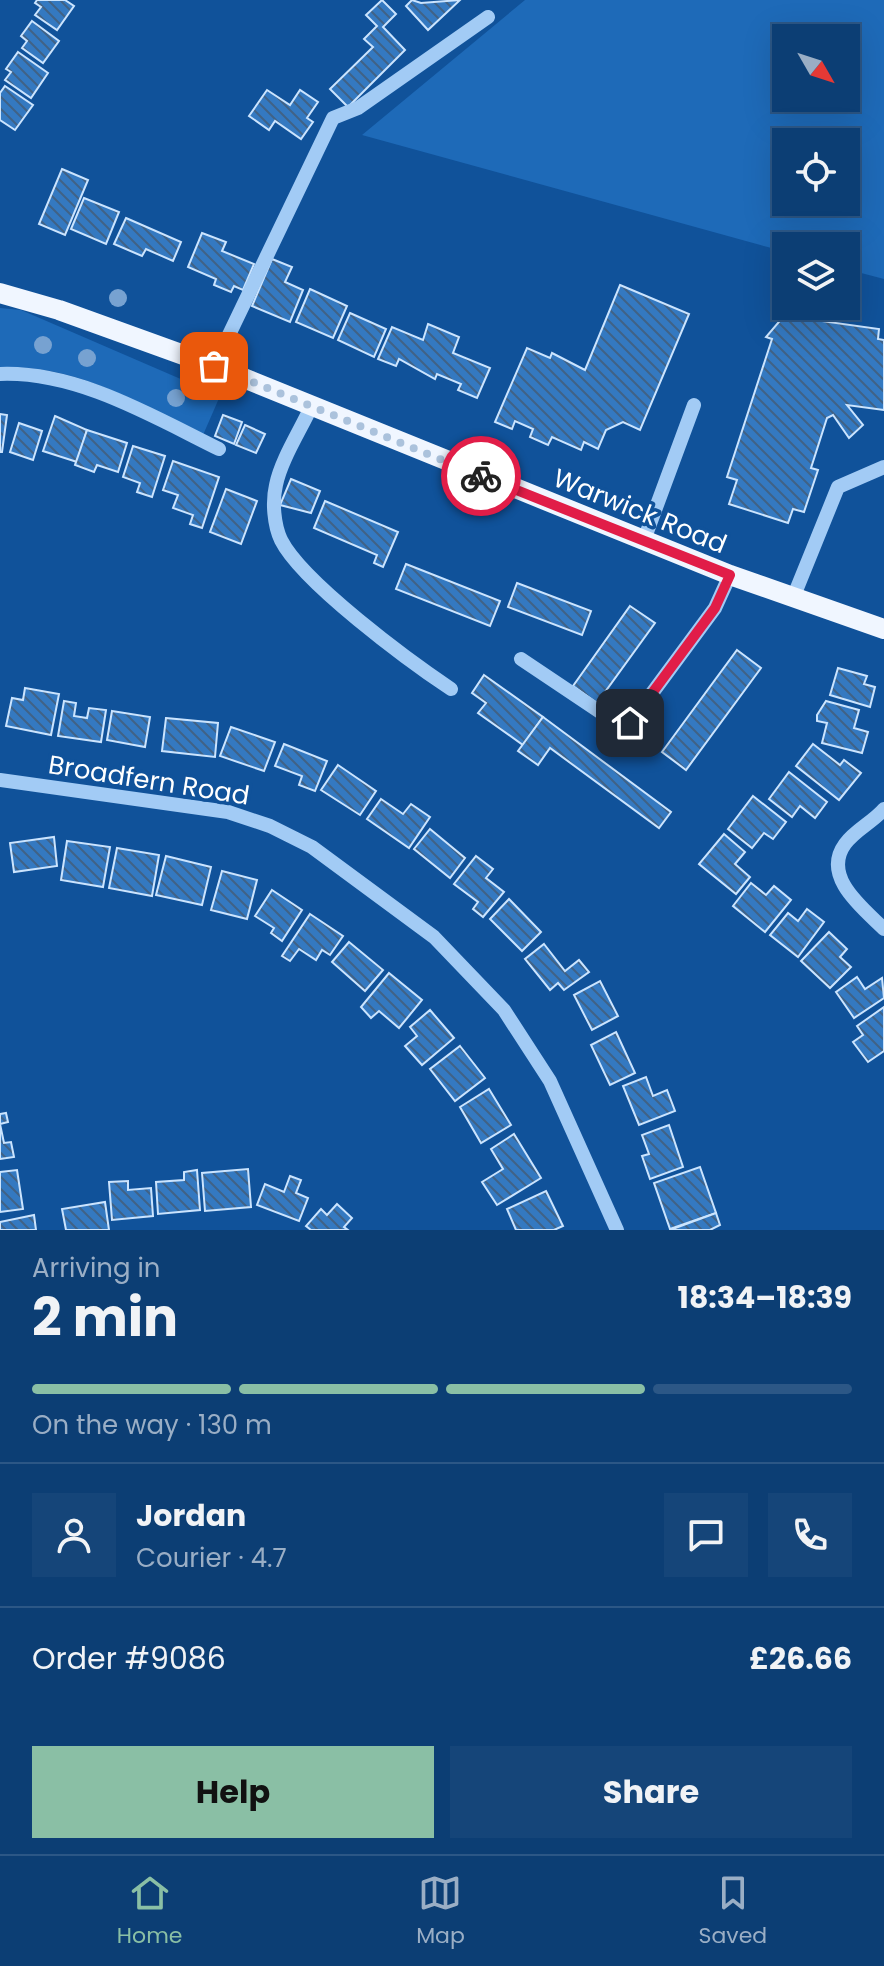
<!DOCTYPE html>
<meta charset="utf-8">
<style>
:root{--surface:#0c3e74;--page:#154579;--text:#f1f3f6;--muted:#9aaec5;--line:#2c5786;--accent:#8abfa5}
body{margin:0;font-family:Poppins,sans-serif;background:var(--page);color:var(--text);height:100vh;display:flex;flex-direction:column;font-size:30px;white-space:nowrap}
*{box-sizing:border-box;margin:0}
p{font-size:26px;color:var(--muted)}
.icon{flex:none;width:44px;height:44px;fill:none;stroke:currentColor;stroke-width:2;stroke-linecap:round;stroke-linejoin:round}
.map{position:relative;height:1230px;overflow:hidden}
.drawer{display:flex;flex-direction:column;background:var(--surface);flex:1}
.drawer>*{flex:none}
.needle{width:52px;rotate:129deg}
.fabs{position:absolute;left:772px;top:24px;display:grid;gap:16px}
.fabs a{display:grid;place-items:center;width:88px;height:88px;border-radius:0px;background:var(--surface);box-shadow:0 8px 32px #0002,0 0 0 2px var(--line);font-size:40px}
.pin{position:absolute;display:grid;place-items:center;width:68px;height:68px;color:#fff;margin:-34px;border-radius:16px;box-shadow:0 4px 12px #0006}
.courier{position:absolute;display:grid;place-items:center;width:80px;height:80px;margin:-40px;border:6px solid #e11d48;border-radius:50%;background:#fff;color:#222;box-shadow:0 2px 10px #0007}
.summary em{font-style:normal;font-weight:700}
.summary div{display:flex;flex-direction:column-reverse}
.summary{display:flex;align-items:center;justify-content:space-between;height:136px;padding:0 32px}
h1{font-size:52px;font-weight:700;line-height:60px}
.bar{display:grid;grid-template-columns:repeat(4,1fr);gap:12px 8px;align-content:center;height:96px;padding:0 32px}
.bar i{height:10px;border-radius:6px;background:var(--line)}
.bar .selected{background:var(--accent)}
.bar p{grid-column:span 4}
.line{display:flex;align-items:center;gap:20px;padding:0 32px;border-top:2px solid var(--line)}
.line div{flex:1}
.round{display:grid;place-items:center;flex:none;width:84px;height:84px;border-radius:0px;background:var(--page)}
.cta{display:flex;gap:16px;margin-top:auto;padding:16px 32px}
.cta a{flex:1;height:92px;border-radius:0px;background:var(--accent);color:#111;font-size:32px;font-weight:700;line-height:92px;text-align:center}
.cta a+a{background:var(--page);color:var(--text)}
.menu{display:flex;justify-content:space-around;align-items:center;height:112px;border-top:2px solid var(--line);background:var(--surface);font-size:22px;color:var(--muted)}
.menu a{display:grid;justify-items:center;gap:4px}
.menu .selected{color:var(--accent)}
.map>svg:first-child{display:block}
</style>
<div class="map">
<svg width="884" height="1230" viewBox="0 0 884 1230">
<defs>
<pattern id="building-back-hatch" width="6" height="6" patternUnits="userSpaceOnUse" patternTransform="scale(2)"><rect width="6" height="6" fill="#3479c1"/><path d="M-1 5l2 2M0 0l6 6M5-1l2 2" fill="none" stroke="#406286"/></pattern>
</defs>
<rect width="100%" height="100%" fill="#10529a"/>
<g fill="#1e6ab8" fill-rule="evenodd">
<path d="M525 0H884V279L846 269V246H786V252L362 135ZM786 38H846V98H786ZM786 142H846V202H786Z"/>
<path d="M0 308 21 310 220 396 203 435C140 404 73 362 0 368Z"/>
</g>
<g fill="url(#building-back-hatch)" stroke="#cbe4fe" stroke-width="2">
<path d="M37 0H65L74 6 57 30 35 15 41 7 35 3Z"/>
<path d="M382 0 396 14 383 27 405 50 348 107 330 89 373 47 364 39 377 26 366 15Z"/>
<path d="M412 0 421 3 460 0 428 30 406 6Z"/>
<path d="M32 21 59 41 43 63 22 48 27 41 21 36Z"/>
<path d="M18 52 48 73 31 98 5 80 11 72 6 69Z"/>
<path d="M5 86 33 105 15 130 0 120V93Z"/>
<path d="M267 90 290 105 300 90 318 102 307 118 313 122 301 139 275 121 269 130 249 116Z"/>
<path d="M62 169 88 180 65 235 39 224Z"/>
<path d="M84 198 119 212 106 244 71 229Z"/>
<path d="M126 218 181 242 173 261 146 249 142 256 114 244Z"/>
<path d="M202 233 226 242 222 251 254 264 243 290 234 286 231 292 214 285 216 279 188 267Z"/>
<path d="M272 259 292 267 285 282 303 290 290 322 252 306Z"/>
<path d="M620 285 689 314 640 430 623 422 606 430 598 449 584 442 581 450 552 437 548 445 530 437 533 429 515 421 512 429 495 422 527 348 550 358 552 353 585 370Z"/>
<path d="M310 289 347 306 333 338 296 322Z"/>
<path d="M789 310 808 313 807 319 879 329 878 339 884 340V410L847 405 863 425 849 438 833 415 827 418 811 468 818 470 804 512 793 509 788 523 729 504 737 480 727 477 772 339 766 337Z"/>
<path d="M350 313 386 329 374 357 338 340Z"/>
<path d="M428 324 459 337 453 353 490 368 477 398 458 390 461 384 437 374 435 379 399 359 396 366 378 359 392 327 423 340Z"/>
<path d="M0 414 7 415 2 452H0Z"/>
<path d="M223 415 242 422 234 444 215 436Z"/>
<path d="M55 416 87 430 77 462 43 451Z"/>
<path d="M19 423 42 431 33 460 10 452Z"/>
<path d="M245 425 265 434 256 453 236 445Z"/>
<path d="M87 430 127 443 118 472 97 465 94 472 75 465Z"/>
<path d="M133 446 165 456 152 497 137 492 140 483 123 477Z"/>
<path d="M173 461 219 477 202 528 190 524 193 515 173 508 178 495 163 490Z"/>
<path d="M291 479 320 491 311 513 280 505Z"/>
<path d="M226 489 257 501 241 544 210 532Z"/>
<path d="M325 501 398 532 383 567 374 563 377 555 314 528Z"/>
<path d="M406 564 500 601 490 626 396 589Z"/>
<path d="M517 583 591 611 582 635 508 607Z"/>
<path d="M630 606 655 623 597 703 573 686Z"/>
<path d="M737 650 761 668 686 770 662 752Z"/>
<path d="M838 668 867 676 864 684 875 687 870 707 830 695Z"/>
<path d="M484 675 543 717 523 745 478 713 486 703 472 693Z"/>
<path d="M25 688 59 694 51 735 6 726 12 698 23 700Z"/>
<path d="M64 701 76 703 74 716 87 718 89 708 106 710 101 742 58 736Z"/>
<path d="M826 701 859 710 854 728 868 732 862 753 822 743 827 723 817 721V715Z"/>
<path d="M112 711 150 717 145 747 107 740Z"/>
<path d="M543 717 671 812 659 828 550 748 538 765 518 751Z"/>
<path d="M166 718 218 723 215 757 162 751Z"/>
<path d="M231 727 275 742 264 771 220 756Z"/>
<path d="M284 744 327 761 315 791 299 785 302 776 275 766Z"/>
<path d="M813 744 840 765 844 760 861 773 839 800 796 766Z"/>
<path d="M338 765 376 791 360 815 321 790Z"/>
<path d="M789 772 827 802 815 818 800 806 792 817 769 799Z"/>
<path d="M753 796 786 822 773 839 764 833 752 848 728 829Z"/>
<path d="M381 799 403 814 411 804 430 817 409 848 367 819Z"/>
<path d="M430 829 465 858 450 878 414 849Z"/>
<path d="M724 834 745 852 735 864 750 877 736 894 699 864Z"/>
<path d="M54 837 57 866 14 872 10 843Z"/>
<path d="M67 841 110 847 103 887 61 880Z"/>
<path d="M117 848 159 855 152 896 109 888Z"/>
<path d="M166 856 211 867 202 905 156 895Z"/>
<path d="M476 856 493 869 486 878 504 892 483 917 473 909 478 902 454 884Z"/>
<path d="M222 871 257 880 247 919 211 910Z"/>
<path d="M751 883 766 895 774 886 791 900 765 932 733 906Z"/>
<path d="M272 890 302 910 282 941 271 933 274 928 255 916Z"/>
<path d="M509 899 541 932 522 951 490 919Z"/>
<path d="M807 909 824 922 798 957 770 935 788 913 798 921Z"/>
<path d="M310 914 343 936 330 955 322 950 316 960 299 949 290 961 282 956Z"/>
<path d="M829 932 847 949 840 957 851 967 830 988 801 961Z"/>
<path d="M349 942 383 970 365 991 332 962Z"/>
<path d="M544 944 565 971 579 960 589 972 564 990 558 983 550 990 525 959Z"/>
<path d="M389 973 422 1000 399 1028 379 1011 371 1018 361 1007Z"/>
<path d="M857 977 865 989 882 978 884 998 854 1018 836 992Z"/>
<path d="M600 981 618 1016 592 1030 574 995Z"/>
<path d="M884 1007V1051L868 1062 853 1042 863 1035 857 1026Z"/>
<path d="M430 1010 454 1038 422 1065 405 1046 417 1036 410 1027Z"/>
<path d="M616 1032 635 1073 610 1085 591 1045Z"/>
<path d="M460 1046 485 1078 455 1101 430 1069Z"/>
<path d="M646 1077 653 1096 667 1090 675 1111 639 1125 623 1086Z"/>
<path d="M489 1089 511 1125 481 1143 460 1107Z"/>
<path d="M6 1113 8 1122 0 1124 4 1143 11 1142 14 1157 0 1159V1114Z"/>
<path d="M669 1125 683 1167 650 1179 642 1156 649 1154 642 1135Z"/>
<path d="M514 1134 541 1178 497 1205 482 1182 503 1169 491 1149Z"/>
<path d="M700 1167 716 1213 670 1229 654 1183Z"/>
<path d="M248 1169 251 1207 205 1211 202 1173Z"/>
<path d="M17 1170 23 1209 0 1212V1172Z"/>
<path d="M197 1170 200 1210 158 1214 156 1182 184 1180V1172Z"/>
<path d="M290 1176 301 1180 296 1193 308 1198 299 1221 257 1205 265 1184 284 1192Z"/>
<path d="M128 1181V1190L151 1188 153 1216 112 1220 109 1182Z"/>
<path d="M546 1191 563 1226 554 1230H516L507 1209Z"/>
<path d="M105 1202 109 1230H66L62 1209Z"/>
<path d="M337 1204 352 1218 344 1227 348 1230H311L306 1226 321 1209 327 1215Z"/>
<path d="M716 1213 720 1225 710 1230H670Z"/>
<path d="M34 1215 36 1230H0V1222Z"/>
</g>
<g fill="none" stroke-linecap="round" stroke-linejoin="round">
<g stroke="#a2cbf5" stroke-width="14">
<path d="M214 366 333 118 358 108 488 17"/>
<path d="M0 374C77 371 152 416 219 449"/>
<path d="M311 407C300 431 281 460 276 485 272 502 274 525 281 540 302 582 409 661 451 689"/>
<path d="M644 540 694 405"/>
<path d="M793 598 838 487 884 467"/>
<path d="M521 659 621 726 630 723 715 608 730 575"/>
<path d="M0 780 228 812 270 826 312 847 434 937 504 1010 550 1081 617 1230"/>
<path d="M884 809C873 822 855 830 845 844 821 877 864 909 884 929"/>
</g>
<path stroke="#f0f6ff" stroke-width="20" d="M0 293 59 310 214 366 730 575 884 629"/>
</g>
<g fill="#77a2d1">
<circle cx="118" cy="298" r="9"/>
<circle cx="43" cy="345" r="9"/>
<circle cx="87" cy="358" r="9"/>
<circle cx="176" cy="398" r="9"/>
</g>
<g fill="none" stroke-linecap="round" stroke-linejoin="round">
<path stroke="#abc2dc" stroke-width="8" stroke-dasharray="0 14.4" d="M214 366 481 476"/>
<path stroke="#e11d48" stroke-width="10" d="M481 476 730 575 715 608 630 723"/>
</g>
<g text-anchor="middle" dominant-baseline="central" stroke-width="7" stroke-linejoin="round" paint-order="stroke">
<g font-size="26" fill="#fff" stroke="#10529a">
<text transform="translate(640 511) rotate(22)">Warwick Road</text>
<text transform="translate(149 780) rotate(9)">Broadfern Road</text>
</g>
</g>
</svg>
<div class="fabs">
<a><svg class="needle" viewBox="-14 -14 28 28"><path d="M0-13l5 13h-10z" fill="#e53935"/><path d="M0 13l5-13h-10z" fill="#9aaec5"/></svg></a>
<a><svg class="icon" aria-label="locate" viewBox="0 0 24 24"><circle cx="12" cy="12" r="6"/><path d="M12 2v4M12 18v4M2 12h4M18 12h4"/></svg></a>
<a><svg class="icon" aria-label="layers" viewBox="0 0 24 24"><path d="M12 4l9 5-9 5-9-5zM3 14l9 5 9-5"/></svg></a>
</div>
<div class="pin" style="left:214px;top:366px;background:#ea580c"><svg class="icon" aria-label="bag" viewBox="0 0 24 24"><path d="M5 8h14l-1 12H6zM9 8a3 3 0 0 1 6 0"/></svg></div>
<div class="pin" style="left:630px;top:723px;background:#1f2937"><svg class="icon" aria-label="home" viewBox="0 0 24 24"><path d="M3 11l9-7 9 7M6 9v11h12V9"/></svg></div>
<div class="courier" style="left:481px;top:476px"><svg class="icon" aria-label="bike" viewBox="0 0 24 24"><circle cx="6" cy="16" r="4"/><circle cx="18" cy="16" r="4"/><path d="M6 16l4-8h5l3 8M10 8l3 8H6M13 5h3"/></svg></div>
</div>
<section class="drawer">
<div class="summary"><div><h1>2 min</h1><p>Arriving in</p></div><em>18:34–18:39</em></div>
<div class="bar"><i class="selected"></i><i class="selected"></i><i class="selected"></i><i></i><p>On the way · 130 m</p></div>
<div class="line" style="height:144px"><a class="round"><svg class="icon" aria-label="person" viewBox="0 0 24 24"><circle cx="12" cy="8" r="4"/><path d="M4 21q1-7 8-7t8 7"/></svg></a><div><b>Jordan</b><p>Courier · 4.7</p></div><a class="round"><svg class="icon" aria-label="chat" viewBox="0 0 24 24"><path d="M4 5h16v11H9l-5 4z"/></svg></a><a class="round"><svg class="icon" aria-label="phone" viewBox="0 0 24 24"><path d="M5 4h4l2 5-3 2q2 4 5 5l2-3 5 2v4C11 20 4 13 5 4z"/></svg></a></div>
<div class="line" style="height:104px"><div>Order #9086</div><b>£26.66</b></div>
<div class="cta"><a>Help</a><a>Share</a></div>
</section>
<nav class="menu">
<a class="selected"><svg class="icon" aria-label="home" viewBox="0 0 24 24"><path d="M3 11l9-7 9 7M6 9v11h12V9"/></svg>Home</a>
<a><svg class="icon" aria-label="map" viewBox="0 0 24 24"><path d="M3 6l6-2 6 2 6-2v14l-6 2-6-2-6 2zM9 4v14M15 6v14"/></svg>Map</a>
<a><svg class="icon" aria-label="saved" viewBox="0 0 24 24"><path d="M7 4h10v16l-5-4-5 4z"/></svg>Saved</a>
</nav>
